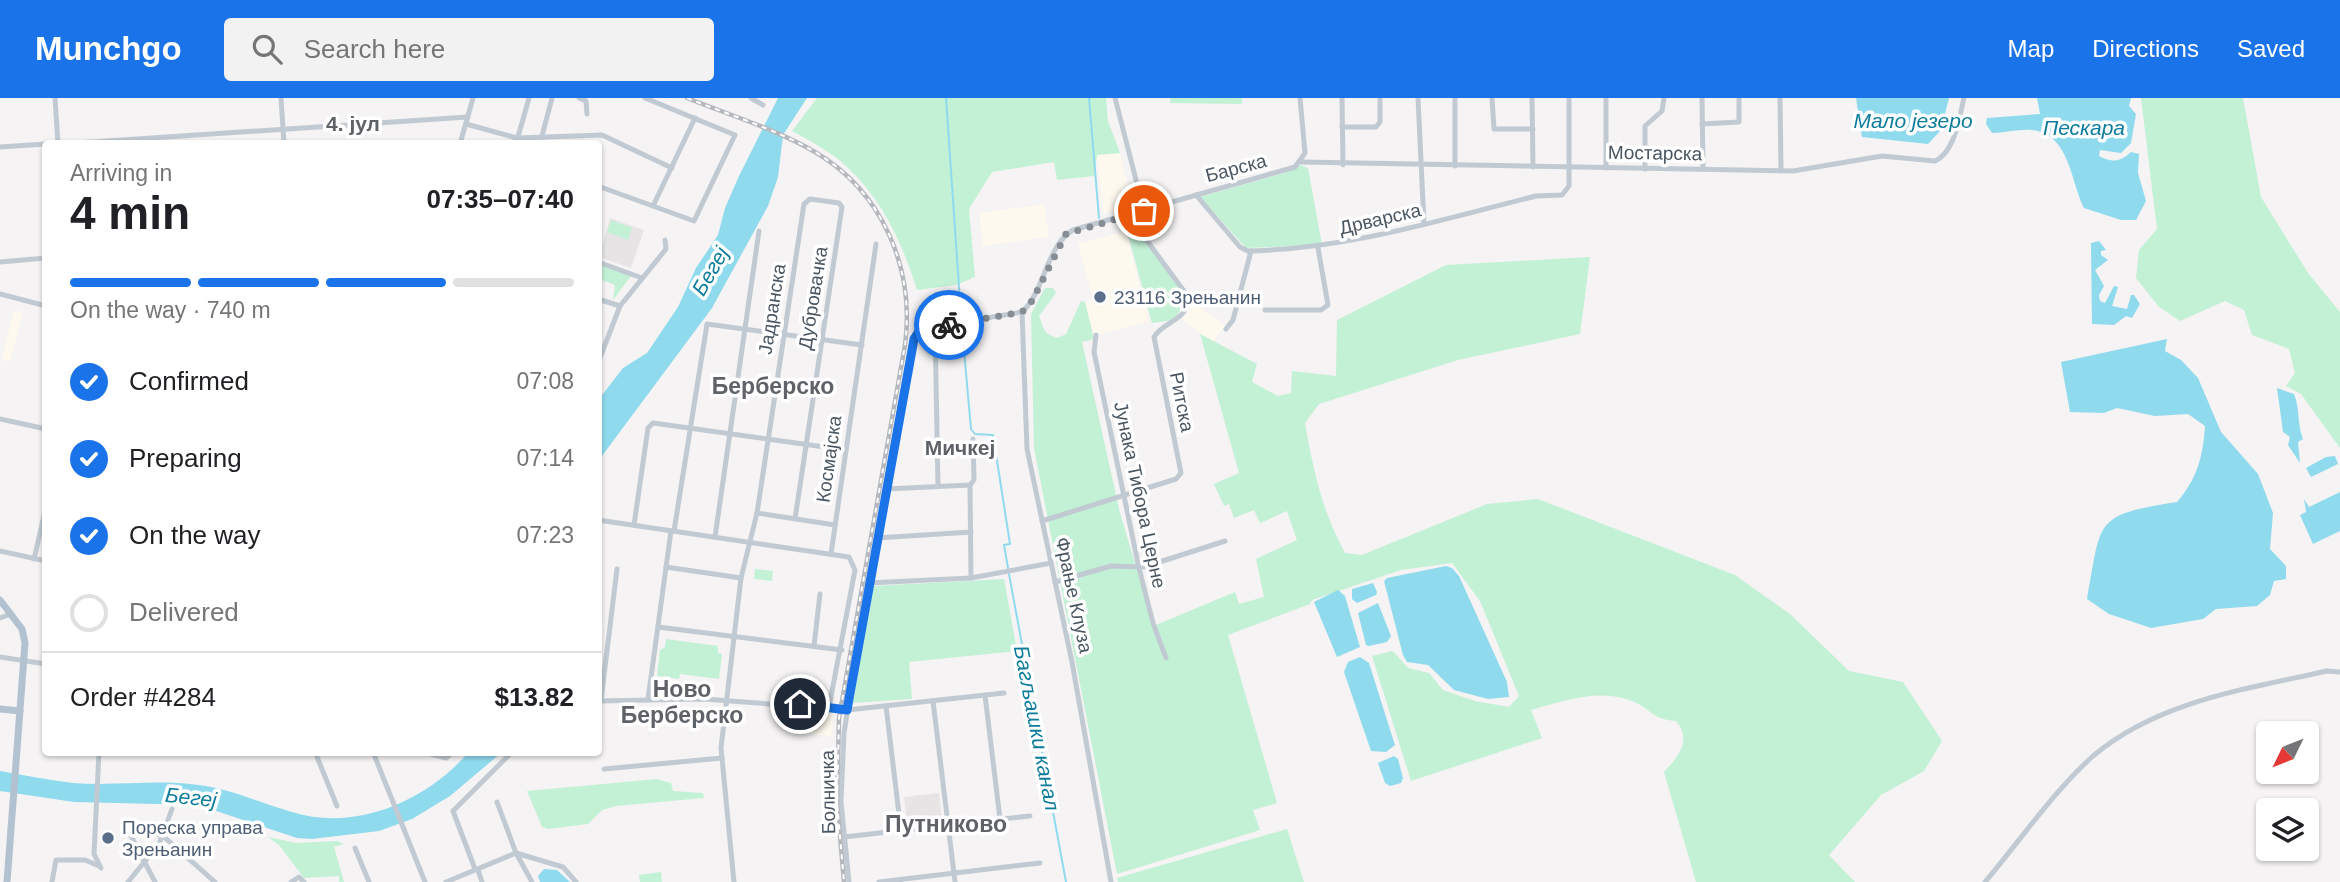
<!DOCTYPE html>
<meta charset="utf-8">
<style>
:root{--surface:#fff;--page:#f2f2f2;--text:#202124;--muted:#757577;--line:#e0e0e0;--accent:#1a73e8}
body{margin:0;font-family:Helvetica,sans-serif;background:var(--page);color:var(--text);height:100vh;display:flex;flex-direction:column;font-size:26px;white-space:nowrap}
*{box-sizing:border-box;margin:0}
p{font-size:23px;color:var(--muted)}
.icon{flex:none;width:38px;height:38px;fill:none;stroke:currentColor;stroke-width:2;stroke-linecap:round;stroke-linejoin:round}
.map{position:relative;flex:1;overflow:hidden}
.drawer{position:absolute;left:42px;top:42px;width:560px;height:616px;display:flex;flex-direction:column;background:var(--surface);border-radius:7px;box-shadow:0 2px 5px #0004}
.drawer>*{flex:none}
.needle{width:46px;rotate:227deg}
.fabs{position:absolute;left:2256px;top:623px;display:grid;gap:14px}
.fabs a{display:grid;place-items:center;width:63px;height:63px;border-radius:7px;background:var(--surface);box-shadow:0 2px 5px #0004;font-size:35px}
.pin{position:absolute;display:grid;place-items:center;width:60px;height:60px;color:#fff;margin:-30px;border:4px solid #fff;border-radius:50%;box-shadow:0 2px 7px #0007}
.courier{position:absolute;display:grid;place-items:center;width:70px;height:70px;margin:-35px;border:5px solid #1a73e8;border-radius:50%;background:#fff;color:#222;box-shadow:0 2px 9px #0007}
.head em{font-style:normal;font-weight:800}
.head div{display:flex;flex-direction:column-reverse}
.head{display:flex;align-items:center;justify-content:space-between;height:119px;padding:0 28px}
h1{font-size:46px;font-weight:800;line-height:52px}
.bar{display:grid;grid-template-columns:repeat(4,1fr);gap:10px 7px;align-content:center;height:84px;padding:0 28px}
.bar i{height:9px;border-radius:5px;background:var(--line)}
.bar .on{background:var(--accent)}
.bar p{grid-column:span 4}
.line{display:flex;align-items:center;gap:18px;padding:0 28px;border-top:2px solid var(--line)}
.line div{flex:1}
ol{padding:0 28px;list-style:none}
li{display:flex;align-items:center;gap:21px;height:77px}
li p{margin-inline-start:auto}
li .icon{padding:7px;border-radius:50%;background:var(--accent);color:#fff;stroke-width:4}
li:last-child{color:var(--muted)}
li i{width:38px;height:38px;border:4px solid var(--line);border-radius:50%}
header{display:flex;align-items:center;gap:42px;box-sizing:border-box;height:98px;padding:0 35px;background:var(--accent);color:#fff}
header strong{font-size:33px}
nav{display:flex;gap:38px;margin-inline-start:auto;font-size:24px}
.search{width:490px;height:63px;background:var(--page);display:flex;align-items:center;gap:18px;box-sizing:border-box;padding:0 24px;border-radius:7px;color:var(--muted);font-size:26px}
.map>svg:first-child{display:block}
</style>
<header>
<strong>Munchgo</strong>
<div class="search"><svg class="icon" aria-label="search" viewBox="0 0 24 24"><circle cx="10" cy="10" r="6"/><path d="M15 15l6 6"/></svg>Search here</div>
<nav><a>Map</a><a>Directions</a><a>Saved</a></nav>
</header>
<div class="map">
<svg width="2340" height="784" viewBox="0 0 2340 784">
<rect width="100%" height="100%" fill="#f5f3f3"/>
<g fill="#fdf9ef">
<path d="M1120 55 1133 108 1103 116 1097 57Z"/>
<path d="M1044 106 1049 139 983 148 979 115Z"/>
<path d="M1126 133 1149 223 1094 238 1085 204 1093 201 1078 146Z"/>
<path d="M1192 203 1225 228 1213 244 1180 220Z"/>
<path d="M14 212 23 214 10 264 2 262Z"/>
<path d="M805 609 834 611 831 638 802 635Z"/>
</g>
<g fill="#e6e4e5">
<path d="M610 120 644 132 631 170 599 159Z"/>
<path d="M939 695 942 723 907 724 904 699Z"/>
</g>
<g fill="#c3f1d5">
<path d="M817 0H1106L1108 23 1120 55 1097 57 1094 78 1057 82 1054 64 992 74 969 111 975 179 956 187 917 192C903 147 883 102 847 69 832 54 810 43 792 33Z"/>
<path d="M1170 0H1242V6L1170 5Z"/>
<path d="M2141 0H2243L2261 99 2308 175 2340 214V350L2301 296 2286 288 2295 275 2289 251 2252 237 2244 212 2225 203 2180 223 2159 209 2136 180 2139 152 2157 131Z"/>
<path d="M1300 67 1308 70 1322 147 1246 150 1200 99 1284 75Z"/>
<path d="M611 122 632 130 628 142 607 134Z"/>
<path d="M1138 130 1187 201 1174 222 1152 225 1128 137Z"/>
<path d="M1590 159 1580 236 1458 262 1319 306 1305 325C1313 371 1322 413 1345 455L1362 457 1487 406 1538 401 1735 477 1790 516 1849 573 1903 584 1942 643 1924 673 1881 697 1829 757 1855 784H1696L1664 674C1679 658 1692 642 1676 623 1650 621 1652 611 1632 603 1599 590 1563 603 1531 612L1542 640 1411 683 1372 558 1393 553 1408 570 1429 575 1443 592 1475 603 1509 609 1519 598 1480 503 1452 465 1401 472 1312 502 1310 506 1228 537 1277 705 1253 712 1260 732 1117 776 1034 350 1031 216 1045 190H1053L1056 195 1039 218C1044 230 1042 235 1057 240L1066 236 1081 203 1085 204 1094 241 1082 244 1120 415 1164 562H1168L1156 527 1235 494 1239 506 1264 499 1256 461 1297 442 1287 413 1260 425 1254 412 1234 420 1229 406 1224 408 1214 386 1239 375 1200 236 1257 266 1252 284 1278 298 1291 295 1292 273 1336 278 1337 222 1446 167Z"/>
<path d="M599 167 631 178 613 202 615 187 599 181Z"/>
<path d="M755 471 773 473 772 483 754 481Z"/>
<path d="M1004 481 1017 553 909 564 912 601 853 605 873 488Z"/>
<path d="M666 541 718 548V555L722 556 719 581 680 576 679 581 657 578 660 552 665 549Z"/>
<path d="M657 681 671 685 673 693 703 695 704 700 616 708 602 712 588 726 548 731 542 729 527 693Z"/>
<path d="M1287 731 1304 784H1118L1117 780Z"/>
<path d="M268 739 297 745 337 743 344 746 334 749 344 784H339V778L304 780 279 747Z"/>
<path d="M661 774 662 784H640L639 777Z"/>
</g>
<g fill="#90daee">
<path d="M778 0H807L783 37 778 79 768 108 712 210 599 362V301L623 270 647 255 678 209 696 170 718 137 725 110 739 78Z"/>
<path d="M1856 0H1949L1941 32 1928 46 1862 39Z"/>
<path d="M2037 0H2131L2129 8 2136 16 2131 45 2121 55 2100 52 2099 58C2112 65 2120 64 2131 54L2139 56 2138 75 2146 103 2136 122H2121L2084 110C2070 82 2070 36 2031 32 2019 31 2004 35 1992 35L1986 26 1987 20 2040 16Z"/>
<path d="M2099 143 2106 152 2101 153V157L2108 162 2095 172 2104 188 2099 197 2100 203 2105 205 2114 188 2118 189 2112 208 2127 211 2131 197H2134L2140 206 2132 220 2126 218 2114 227 2092 226 2091 145Z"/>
<path d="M2167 241 2165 253 2181 262 2198 280 2221 334 2258 376 2273 415 2270 451 2286 468V481L2274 483 2270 497 2257 508 2216 511 2203 521 2151 530 2109 516 2087 501C2102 423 2092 417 2177 404 2197 381 2203 359 2205 328L2188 316 2155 318 2117 310 2104 315 2070 314 2061 264Z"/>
<path d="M2277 290 2294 296C2300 310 2297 326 2303 341L2298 344 2300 365 2288 347 2290 339 2283 334Z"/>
<path d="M2335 358 2338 366 2311 379 2306 370 2326 359Z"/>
<path d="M2340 394V433L2313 446 2300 417 2306 414 2304 401 2309 409Z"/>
<path d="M1446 468 1452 470 1459 478 1507 584 1509 599 1488 601 1454 592 1428 567 1407 564 1403 557 1384 483 1387 480Z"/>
<path d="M1373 485 1377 494 1376 497 1357 505 1352 501V491Z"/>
<path d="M1338 492 1345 498 1360 549 1337 559 1314 504Z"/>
<path d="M1378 505 1391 538 1387 544 1369 548 1366 547 1358 515Z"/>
<path d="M1360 559 1369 565 1393 641 1395 647 1386 654 1371 653 1344 574 1348 564Z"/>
<path d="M468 655H501L450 698 412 721 379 733 312 741 297 740 198 707 74 704 0 693V673C24 677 49 682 73 685 112 688 152 682 190 686 227 689 257 704 292 714 356 734 426 703 468 655Z"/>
<path d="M1394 658 1398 661 1403 680 1401 685 1390 688 1385 685 1378 665Z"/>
<path d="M544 771 557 772 570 784H540L538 778Z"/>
</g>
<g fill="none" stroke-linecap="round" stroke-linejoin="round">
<g stroke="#90daee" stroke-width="2">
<path d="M946 0 961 218"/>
<path d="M1089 0 1099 120"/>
<path d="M962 230 971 331 975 336 993 337 1010 446 1004 447 1008 470"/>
<path d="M1009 476 1066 784"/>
</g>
<g stroke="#c1cad2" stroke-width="5">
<path d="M55 0 58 46"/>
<path d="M281 0 284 46"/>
<path d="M579 0 586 3 587 16"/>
<path d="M751 0 763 7"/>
<path d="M1115 0 1144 113"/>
<path d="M1342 0 1343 67"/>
<path d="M1418 0 1424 126"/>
<path d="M1455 0V68"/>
<path d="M1492 0 1494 31H1533"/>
<path d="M1532 0 1533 69"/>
<path d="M1606 0V70"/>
<path d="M1702 0 1703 71"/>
<path d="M1780 0 1781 72"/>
<path d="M466 26 517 40 602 37 672 70"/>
<path d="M1702 26 1739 24V0"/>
<path d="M1342 29H1376L1380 24V0"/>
<path d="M542 38 552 0"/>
<path d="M62 46 468 19"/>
<path d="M460 46 473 0"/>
<path d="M516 46 529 0"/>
<path d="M0 49 46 46"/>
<path d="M1301 64 1793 73 1882 58 1935 63C1955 54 1959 20 1964 0"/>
<path d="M1645 71V28L1662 13 1664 0"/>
<path d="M598 88 694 123 735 37 645 0"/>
<path d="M1196 97 1240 149 1248 153C1348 151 1440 122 1536 98L1562 97 1569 88V0"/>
<path d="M653 108 695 20"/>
<path d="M0 164 46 160"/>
<path d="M598 164 642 180"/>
<path d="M0 196 46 208"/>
<path d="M598 201 620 208 598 265"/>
<path d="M620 208 666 151 665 142"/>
<path d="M1265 212H1321L1328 207 1318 150"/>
<path d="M1022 214 1027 351 1072 564 1111 784"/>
<path d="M935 229 938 388"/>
<path d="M1226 231 1233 222 1251 153"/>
<path d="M1096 237 1094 254 1139 470 1153 525 1166 560"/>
<path d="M0 321 46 331"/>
<path d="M886 391 970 387"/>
<path d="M757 415 835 427"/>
<path d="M598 422 849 459 855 472 829 609"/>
<path d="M1042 423 1176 381 1181 375 1154 239C1163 224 1188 222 1189 200L1134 125"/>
<path d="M634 427 648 330 653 325 846 352"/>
<path d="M674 433 707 226 862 247"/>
<path d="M715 439 759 133"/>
<path d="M876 440 971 434"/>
<path d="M0 453 46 463"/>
<path d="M831 456 876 146"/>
<path d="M34 461 46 409"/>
<path d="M666 469 741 480"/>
<path d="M971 480 970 387 974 382 973 341"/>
<path d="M1055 484 1111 468 1144 469 1225 443"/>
<path d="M868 485 971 480 1051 465"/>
<path d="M0 520 11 516"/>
<path d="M658 529 842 552"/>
<path d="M814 548 820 496"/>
<path d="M0 559 46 566"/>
<path d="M985 597 1000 721"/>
<path d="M648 601 671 433"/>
<path d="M601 602 617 471"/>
<path d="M598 603 704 601 847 612 1004 595"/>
<path d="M933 603 955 784"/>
<path d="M886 608 901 733"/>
<path d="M99 654 94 756 101 770"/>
<path d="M315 654 337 708"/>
<path d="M373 654 425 784"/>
<path d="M423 654 446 660 453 654"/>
<path d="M604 671 722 660"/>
<path d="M497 704 516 755 532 784"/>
<path d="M844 739 1030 718"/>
<path d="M355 750 369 784"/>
<path d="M475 771 453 713 512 654"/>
<path d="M478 772 482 784"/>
<path d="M52 784 56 762H85L99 768"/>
<path d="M128 784 159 746 172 711"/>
<path d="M155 784 131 738 135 731 163 738 215 784"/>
<path d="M291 784 299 779 304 784"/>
<path d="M446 784 516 755 563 769 576 784"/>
<path d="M734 784 721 650 741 480 757 415 804 106 810 101 839 105 842 109 795 421"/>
<path d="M849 784 841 703 844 635 868 485 916 235 925 230 1022 214C1045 193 1046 148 1073 132L1295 69 1305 55 1300 0"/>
<path d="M879 784 1040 765"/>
<path d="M1985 784C2019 744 2054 693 2093 658 2158 603 2246 591 2327 573L2340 574"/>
</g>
<g stroke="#b3c2d1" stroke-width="7">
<path d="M0 502 22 531 25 545 7 784"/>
<path d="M0 611 20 613"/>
</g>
<g stroke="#b5b8bd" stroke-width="4.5">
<path id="rail" d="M687 0C729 17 776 31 815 54 883 94 915 171 905 247L839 620 837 704 844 784"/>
</g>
<use href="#rail" stroke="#fff" stroke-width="2" stroke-dasharray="5" stroke-linecap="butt"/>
</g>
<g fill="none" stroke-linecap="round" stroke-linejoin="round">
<path stroke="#868d94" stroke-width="7" stroke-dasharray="0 12.6" d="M949 227 1022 214 1032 203 1066 136 1144 113"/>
<path stroke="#1a73e8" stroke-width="9" d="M800 606 847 612 914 241 920 232 949 227"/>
</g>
<g fill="#5c6f8a" stroke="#fff" stroke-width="2.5">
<circle cx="1100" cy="199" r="7"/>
<circle cx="108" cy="740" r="7"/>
</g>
<g text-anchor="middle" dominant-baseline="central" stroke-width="7" stroke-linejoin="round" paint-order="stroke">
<g font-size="19" fill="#4a5661" stroke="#fff">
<text transform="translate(1655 55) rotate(1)">Мостарска</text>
<text transform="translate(1236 70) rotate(-15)">Барска</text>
<text transform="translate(1380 121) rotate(-13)">Дрварска</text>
<text transform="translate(813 200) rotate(-81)">Дубровачка</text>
<text transform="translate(772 211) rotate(-81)">Јадранска</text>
<text transform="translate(1182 304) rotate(79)">Ритска</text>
<text transform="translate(829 361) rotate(-82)">Космајска</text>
<text transform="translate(1140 397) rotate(78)">Јунака Тибора Церне</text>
<text transform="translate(1074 497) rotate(78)">Фрање Клуза</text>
<text transform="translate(828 694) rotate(-91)">Болничка</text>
</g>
<g font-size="19" fill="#4e5e75" stroke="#fff" text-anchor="start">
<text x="1114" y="199">23116 Зрењанин</text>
<text x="122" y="729">Пореска управа<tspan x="122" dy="22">Зрењанин</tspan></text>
</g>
<g font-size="21" font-style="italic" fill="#0c7c9b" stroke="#fff">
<text x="1913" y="22">Мало језеро</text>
<text x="2084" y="29">Пескара</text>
<text transform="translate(710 173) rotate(-60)">Бегеј</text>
<text transform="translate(1037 630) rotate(79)">Багљашки канал</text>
<text transform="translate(191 699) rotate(6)">Бегеј</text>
</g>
<g font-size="21" font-weight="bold" fill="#5f6368" stroke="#fff">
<text x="353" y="25">4. јул</text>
<text x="960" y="349">Мичкеј</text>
</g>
<g font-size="23" font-weight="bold" fill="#5f6368" stroke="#fff">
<text x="773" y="288">Берберско</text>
<text x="682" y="591">Ново<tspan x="682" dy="26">Берберско</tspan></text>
<text x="946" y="726">Путниково</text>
</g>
</g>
</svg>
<div class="fabs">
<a><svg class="needle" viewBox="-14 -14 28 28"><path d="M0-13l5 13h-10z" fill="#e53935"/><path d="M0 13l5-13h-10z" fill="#757577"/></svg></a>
<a><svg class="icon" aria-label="layers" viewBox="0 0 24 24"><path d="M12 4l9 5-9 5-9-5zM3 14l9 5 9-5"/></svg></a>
</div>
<div class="pin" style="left:1144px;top:113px;background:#ea580c"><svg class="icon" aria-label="bag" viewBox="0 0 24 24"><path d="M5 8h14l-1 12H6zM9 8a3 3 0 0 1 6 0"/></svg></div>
<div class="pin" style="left:800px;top:606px;background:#1f2937"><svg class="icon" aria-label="home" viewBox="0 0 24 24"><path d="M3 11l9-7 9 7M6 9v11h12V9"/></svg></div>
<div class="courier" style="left:949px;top:227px"><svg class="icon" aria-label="bike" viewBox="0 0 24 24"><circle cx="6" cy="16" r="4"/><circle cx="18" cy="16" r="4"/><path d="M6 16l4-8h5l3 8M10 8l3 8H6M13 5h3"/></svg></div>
<section class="drawer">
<div class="head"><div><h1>4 min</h1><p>Arriving in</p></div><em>07:35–07:40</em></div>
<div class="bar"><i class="on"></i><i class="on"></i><i class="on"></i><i></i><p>On the way · 740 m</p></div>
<ol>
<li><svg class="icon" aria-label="check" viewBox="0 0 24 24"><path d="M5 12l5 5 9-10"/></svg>Confirmed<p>07:08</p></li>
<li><svg class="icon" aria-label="check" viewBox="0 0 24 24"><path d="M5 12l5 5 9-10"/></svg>Preparing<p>07:14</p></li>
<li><svg class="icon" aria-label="check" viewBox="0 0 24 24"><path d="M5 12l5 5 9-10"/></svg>On the way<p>07:23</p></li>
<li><i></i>Delivered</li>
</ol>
<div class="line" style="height:91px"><div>Order #4284</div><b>$13.82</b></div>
</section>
</div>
